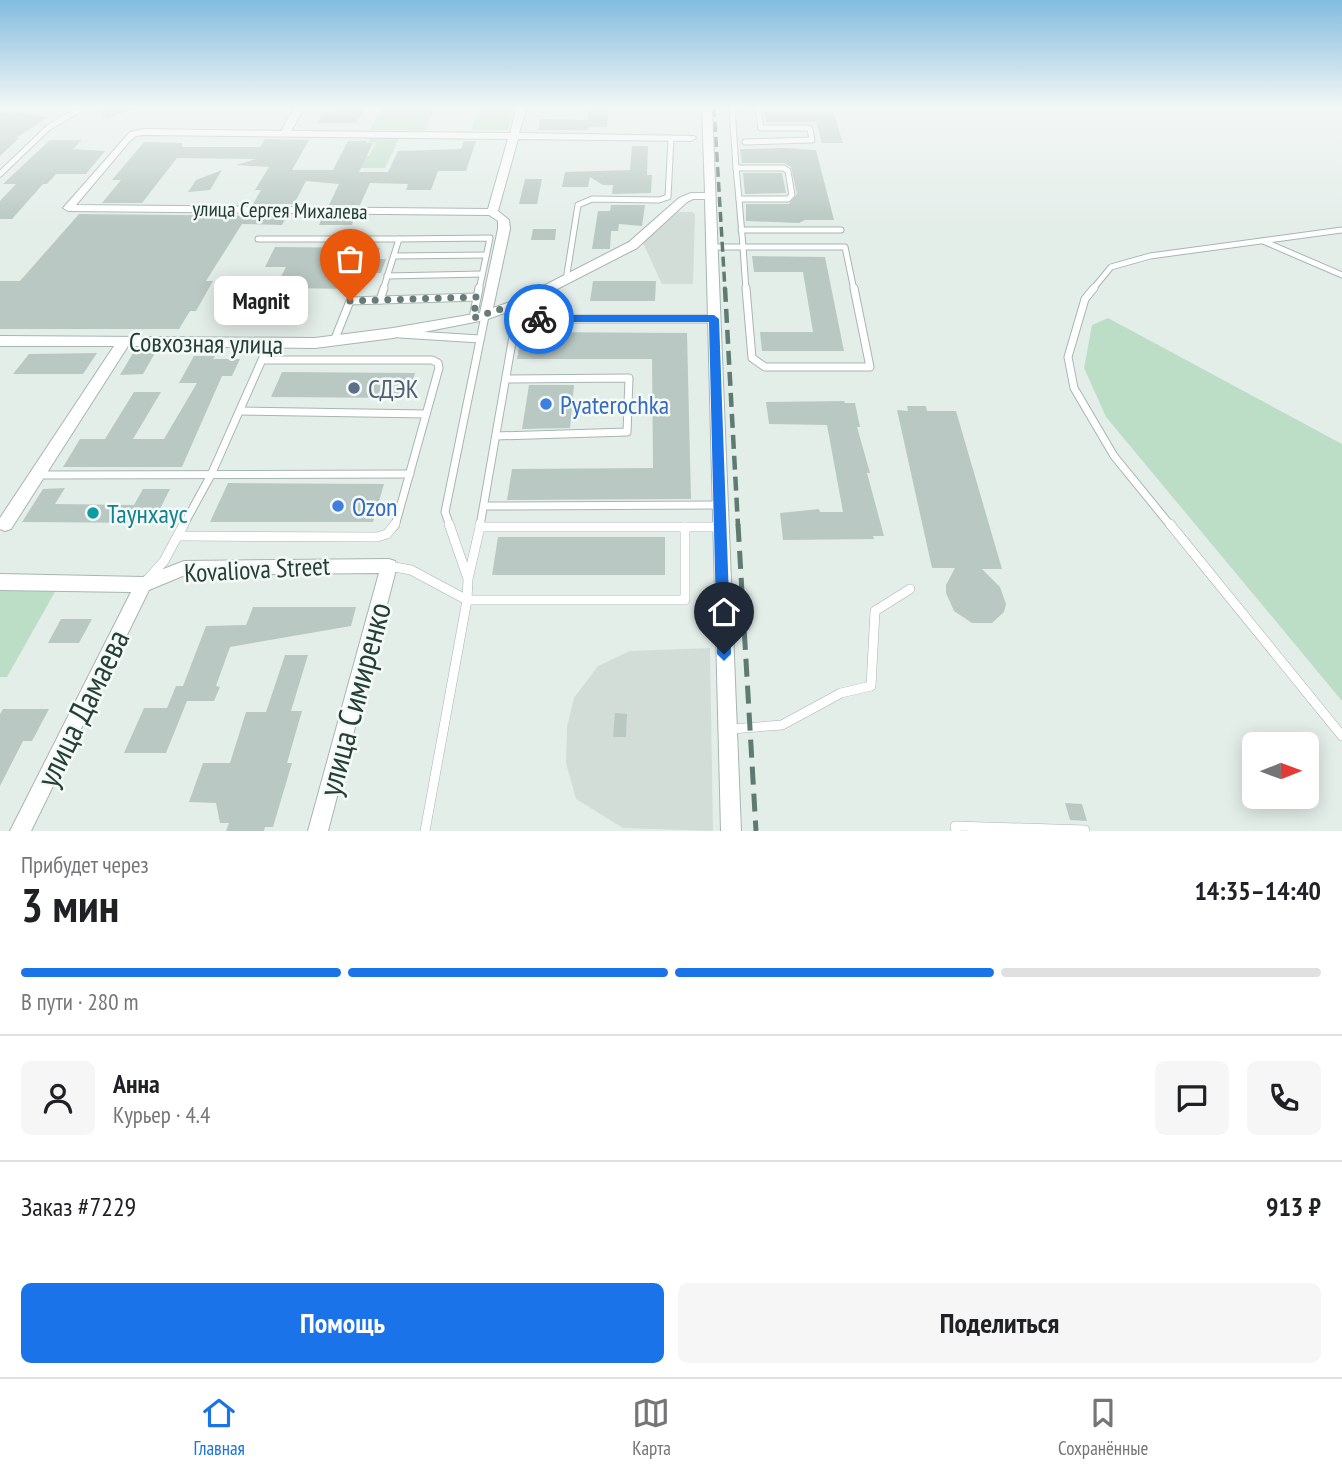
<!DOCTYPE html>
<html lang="ru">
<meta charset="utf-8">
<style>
:root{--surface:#fff;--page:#f6f6f6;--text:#202124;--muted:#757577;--line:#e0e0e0;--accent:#1a73e8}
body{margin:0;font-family:"PT Sans Narrow",sans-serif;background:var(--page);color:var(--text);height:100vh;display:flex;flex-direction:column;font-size:26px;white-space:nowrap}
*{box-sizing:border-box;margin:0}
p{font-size:23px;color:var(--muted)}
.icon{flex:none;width:38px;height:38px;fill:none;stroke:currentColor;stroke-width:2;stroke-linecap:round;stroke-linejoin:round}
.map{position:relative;height:831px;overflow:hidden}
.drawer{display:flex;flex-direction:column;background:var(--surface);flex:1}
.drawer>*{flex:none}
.needle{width:46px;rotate:89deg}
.tools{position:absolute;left:1242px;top:732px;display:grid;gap:14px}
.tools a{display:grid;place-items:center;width:77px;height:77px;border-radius:10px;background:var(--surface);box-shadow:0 4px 18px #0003;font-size:35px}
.pin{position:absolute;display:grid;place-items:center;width:60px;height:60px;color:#fff;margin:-72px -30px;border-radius:50% 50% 50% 0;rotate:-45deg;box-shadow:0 0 7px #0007}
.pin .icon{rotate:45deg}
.courier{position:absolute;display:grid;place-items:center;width:70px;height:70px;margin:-35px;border:5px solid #1a73e8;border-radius:50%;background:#fff;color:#222;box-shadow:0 2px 9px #0007}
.bubble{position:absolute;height:49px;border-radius:10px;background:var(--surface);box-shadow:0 4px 18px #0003;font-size:23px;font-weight:700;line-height:49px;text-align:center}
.headline em{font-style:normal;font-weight:700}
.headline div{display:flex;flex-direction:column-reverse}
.headline{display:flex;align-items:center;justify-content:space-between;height:119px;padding:0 21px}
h1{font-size:46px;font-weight:700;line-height:52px}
.bar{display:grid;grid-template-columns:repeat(4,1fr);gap:10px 7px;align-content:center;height:84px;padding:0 21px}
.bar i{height:9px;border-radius:5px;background:var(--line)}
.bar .on{background:var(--accent)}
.bar p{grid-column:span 4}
.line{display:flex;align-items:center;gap:18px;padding:0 21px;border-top:2px solid var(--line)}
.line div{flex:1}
.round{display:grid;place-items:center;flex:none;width:74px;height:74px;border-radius:10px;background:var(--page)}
.primary-button{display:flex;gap:14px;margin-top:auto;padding:14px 21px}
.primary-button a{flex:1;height:80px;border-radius:10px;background:var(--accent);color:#fff;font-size:28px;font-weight:700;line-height:80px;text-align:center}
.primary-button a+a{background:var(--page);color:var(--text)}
.tabs{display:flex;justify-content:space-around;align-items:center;height:98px;border-top:2px solid var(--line);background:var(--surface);font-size:19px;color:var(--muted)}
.tabs a{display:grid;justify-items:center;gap:4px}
.tabs .on{color:var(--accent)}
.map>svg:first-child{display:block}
</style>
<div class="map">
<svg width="1342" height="831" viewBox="0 0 1342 831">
<rect width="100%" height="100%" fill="#e4eee9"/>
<g fill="#d2ddd8">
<path d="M678 212H693L695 215 693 284H662L643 243Z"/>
<path d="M710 648 713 831 623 828 576 799 566 763 567 727 574 698 598 666 630 651Z"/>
</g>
<g fill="#bddec6">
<path d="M435 107 425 130H370L382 108Z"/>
<path d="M479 107H514L508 130H471Z"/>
<path d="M372 135 400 136 385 168H353L359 156H369L376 143 368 142Z"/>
<path d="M1108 318 1342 444V701L1106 417 1084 368 1092 325Z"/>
<path d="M0 590H56L7 677H0Z"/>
</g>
<g fill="#b9c8c2">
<path d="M108 107H136V108L107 118 99 111Z"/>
<path d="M589 107H609L607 127H589L588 130H538L540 119 587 120Z"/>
<path d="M331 109H364L356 123H317L324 112H329Z"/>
<path d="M7 110 48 117 16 138H19L0 156V114Z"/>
<path d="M801 110 833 111 843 143H822L816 122H766L764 112Z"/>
<path d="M265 139 309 140 292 170H333L348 141H367L366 143H373L359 172H388L398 151 461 149 464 141H476L466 171H438L431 190H406L408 184 370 183 360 205H329L339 184 306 181 294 204H253L261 190H255L269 167 236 165 256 159 177 158 142 203H102L121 180H112L144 142 182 143V147H260Z"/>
<path d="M50 140H82L73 149 105 151 86 174H56L47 184H43L12 219H0V201L16 184H3Z"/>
<path d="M632 146H648L647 175H652L651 193 612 194 613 185H603L590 177 588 187H562L565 172 630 170Z"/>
<path d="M785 148 816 150 834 220H805L799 223 746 221V204H789L797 194 791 167 784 163H742L740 149Z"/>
<path d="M222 170 210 190 188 192 196 180Z"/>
<path d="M743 173H782L786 193 745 194Z"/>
<path d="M525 179H542L537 204H519Z"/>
<path d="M611 205H645L642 226 619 224 618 231H611L610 249H592L598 211H610Z"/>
<path d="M79 214 287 216 282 225 242 224 206 281H213L196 311H190L179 329H0V281H20Z"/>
<path d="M323 216H355L352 225H319Z"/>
<path d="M533 229H556L555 240H531Z"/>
<path d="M275 247 380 248 375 259H386L381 273H370L363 289 275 288 286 267H265Z"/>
<path d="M752 256 825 257 844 351H762L760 332H813L803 272H754Z"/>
<path d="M593 281H656L655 301H590Z"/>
<path d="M522 332 687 333 691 499 507 500 512 469 653 468 652 359H517Z"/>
<path d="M97 353 83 374H13L29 354Z"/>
<path d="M133 353H155L143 374 120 375Z"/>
<path d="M194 356H215L213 359H240L232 376H222L182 467H63L80 439H105L134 392H161L133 439H164L197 383H179Z"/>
<path d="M282 372 415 373 408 398 271 397Z"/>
<path d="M529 385H574L570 428 522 429Z"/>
<path d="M844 401 845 403H855L860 427H857L870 473H867L884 536H873L874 539 783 540 780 513 819 509 820 512H843L827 425 769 424 766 402Z"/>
<path d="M907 406H926L927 411H956L1002 569H982L1000 587 1006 604 1004 612 992 623H972L954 611 946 593V585L955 568H932L897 410 908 411Z"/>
<path d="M228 483 384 484 373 522H210Z"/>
<path d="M65 488 55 504 134 505 143 489H170L153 523 22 522 43 489Z"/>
<path d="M498 537H665V575H492Z"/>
<path d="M253 607H356L351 626 230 647 216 686 220 687 214 701H187L166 753H124L144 708H167L176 686H183L206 626 246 625Z"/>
<path d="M61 619H92L79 643H48Z"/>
<path d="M285 655H308L291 711H302L287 763H292L273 827H265L264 831H226L229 823H220L216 803 189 802 203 763H230L246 712H266Z"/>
<path d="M3 709H49L32 741H23L0 786V714Z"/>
<path d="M615 713 627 714 626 737H613Z"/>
<path d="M1065 803 1082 804 1087 821 1070 820Z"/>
</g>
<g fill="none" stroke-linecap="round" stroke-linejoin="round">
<g stroke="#a6b6b0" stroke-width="7">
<g id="lane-far2">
<path d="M732 107 736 168"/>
<path d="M732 109 766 107"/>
<path d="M745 142 812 140 810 129 807 128H761L758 109"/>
<path d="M736 168H784L788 171 792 195 788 199H739Z"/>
<path d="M0 174 49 127 84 107"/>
<path d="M739 199 743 247"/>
<path d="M741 230H841"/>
<path d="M258 239H399"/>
<path d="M1263 241 1342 275"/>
<path d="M712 247H743"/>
<path d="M743 247H845L854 290"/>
<path d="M743 247 746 290"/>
<path d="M394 256 486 255"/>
<path d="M387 276 482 274"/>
<path d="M566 280 578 205 592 199 659 200 668 197 671 138"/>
<path d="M383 290 399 239 490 238 479 290"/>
<path d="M1092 290 1111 267 1150 256 1342 230"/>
</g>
</g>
<g stroke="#a6b6b0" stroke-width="9">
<g id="lane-far1">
<path d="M746 288 752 358 765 367H870L854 288"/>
<path d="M1094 288 1085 299 1068 357 1074 388 1114 456 1171 526"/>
<path d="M380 300 384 288"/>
<path d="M520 303 516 319H714"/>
<path d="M473 318 479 288"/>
<path d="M400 334 480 339"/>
<path d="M334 341 350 301 477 297"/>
<path d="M264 360H432L438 363 439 368 395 526"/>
<path d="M240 411 426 414"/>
<path d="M496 436 627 432 629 378 506 379"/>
<path d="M39 475 410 474"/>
<path d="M484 506 718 505"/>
<path d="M183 526 211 475 269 344"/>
<path d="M450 526 445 512 485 316"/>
<path d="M480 526 516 319"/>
</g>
</g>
<g stroke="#a6b6b0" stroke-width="10">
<g id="lane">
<path d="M449 524 467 576"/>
<path d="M480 524V527H719"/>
<path d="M1170 524 1342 736"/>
<path d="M178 536 377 537 387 534 395 524"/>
<path d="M389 566 411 570 467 600H685V527"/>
<path d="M148 579 164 561 184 524"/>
<path d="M731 729 782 725 841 693 871 686 875 611 910 589"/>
<path d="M425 831 467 600 468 579 480 527"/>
<path d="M956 831 955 826 1085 830"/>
</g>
</g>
<g stroke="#a6b6b0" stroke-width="2">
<g id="street">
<path d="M295 107H305L291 131 510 133 517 107H527L519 133 694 136 696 138 691 141 518 139 498 211 509 220 510 229 493 308 516 300 629 242 679 198 691 193H705L702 107H712L741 831H721L705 199H693L687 202 637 248 524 306 485 320 393 338 315 348 128 346 11 529 5 531 0 529V518L114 346H0V336L315 338 393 328 480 313 498 229V221L489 215 68 211 63 208 130 132 144 129 281 131ZM144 135 508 139 488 209 76 205 129 142 136 136Z"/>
<path d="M389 559 395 561 397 566 328 831H308L379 573 185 575 149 590 31 831H10L131 592 0 590V574L143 577 184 561Z"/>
</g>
</g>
<use href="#lane-far2" stroke="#fff" stroke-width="5"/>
<use href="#lane-far1" stroke="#fff" stroke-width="7"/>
<use href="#lane" stroke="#fff" stroke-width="9"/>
<use href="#street" fill="#fff" fill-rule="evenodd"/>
<path stroke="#5e7b73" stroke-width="3.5" stroke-dasharray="10 5" stroke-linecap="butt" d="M714 107 725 290"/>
<path stroke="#5e7b73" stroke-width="4.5" stroke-dasharray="14 7" stroke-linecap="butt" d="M725 288 738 526"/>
<path stroke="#5e7b73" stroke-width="5" stroke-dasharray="18 9" stroke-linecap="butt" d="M738 524 756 831"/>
</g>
<linearGradient id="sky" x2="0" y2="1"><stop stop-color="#83bcdf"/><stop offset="0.48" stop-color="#f3f7f5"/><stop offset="1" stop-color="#f3f7f5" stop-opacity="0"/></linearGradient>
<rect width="1342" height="224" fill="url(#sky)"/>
<path fill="#1a73e8" d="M714 315 719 319 731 654 724 661 717 654 709 322H539L534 319 539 315Z"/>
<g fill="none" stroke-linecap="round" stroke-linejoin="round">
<path stroke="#677c76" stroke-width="7" stroke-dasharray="0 12.6" d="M350 301 477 297 473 318 520 303 516 318 539 319"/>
</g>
<circle fill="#5c6f8a" stroke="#f5faf7" stroke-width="2.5" cx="354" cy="388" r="7"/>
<g fill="#3f7fe0" stroke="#f5faf7" stroke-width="2.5">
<circle cx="546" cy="404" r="7"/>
<circle cx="338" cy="506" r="7"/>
</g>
<circle fill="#0f9aa8" stroke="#f5faf7" stroke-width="2.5" cx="93" cy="513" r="7"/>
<g text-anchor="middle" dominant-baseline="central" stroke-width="5" stroke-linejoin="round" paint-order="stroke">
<g font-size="21" fill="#233f38" stroke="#f5faf7">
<text transform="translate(280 210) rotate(1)">улица Сергея Михалева</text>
</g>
<g font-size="26" fill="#233f38" stroke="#f5faf7">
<text transform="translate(206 343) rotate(1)">Совхозная улица</text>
<text transform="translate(257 569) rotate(-3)">Kovaliova Street</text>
</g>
<g font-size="26" fill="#4e5e75" stroke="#f5faf7" text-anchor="start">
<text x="368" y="388">СДЭК</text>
</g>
<g font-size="26" fill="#366cbe" stroke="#f5faf7" text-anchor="start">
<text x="560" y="404">Pyaterochka</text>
<text x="352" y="506">Ozon</text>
</g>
<g font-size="26" fill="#0d838f" stroke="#f5faf7" text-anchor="start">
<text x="107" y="513">Таунхаус</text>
</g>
<g font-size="32" fill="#233f38" stroke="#f5faf7">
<text transform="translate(354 699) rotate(-75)">улица Симиренко</text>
<text transform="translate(82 708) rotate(-64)">улица Дамаева</text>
</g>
</g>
</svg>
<div class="tools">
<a><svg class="needle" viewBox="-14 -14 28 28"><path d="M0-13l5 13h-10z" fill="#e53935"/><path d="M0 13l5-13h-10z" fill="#757577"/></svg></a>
</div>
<div class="pin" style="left:350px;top:301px;background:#ea580c"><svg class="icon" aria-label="bag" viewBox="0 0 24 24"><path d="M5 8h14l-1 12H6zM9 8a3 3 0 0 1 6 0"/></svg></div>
<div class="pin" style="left:724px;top:654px;background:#1f2937"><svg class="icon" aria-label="home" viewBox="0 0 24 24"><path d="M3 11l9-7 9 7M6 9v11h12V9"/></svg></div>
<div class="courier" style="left:539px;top:319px"><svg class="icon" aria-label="bike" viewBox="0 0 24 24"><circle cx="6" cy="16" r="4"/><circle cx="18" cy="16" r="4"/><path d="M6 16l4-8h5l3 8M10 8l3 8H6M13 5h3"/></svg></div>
<div class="bubble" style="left:214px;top:276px;width:94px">Magnit</div>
</div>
<section class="drawer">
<div class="headline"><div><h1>3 мин</h1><p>Прибудет через</p></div><em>14:35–14:40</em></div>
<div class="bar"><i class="on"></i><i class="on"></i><i class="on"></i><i></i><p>В пути · 280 m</p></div>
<div class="line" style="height:126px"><a class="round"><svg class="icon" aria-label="person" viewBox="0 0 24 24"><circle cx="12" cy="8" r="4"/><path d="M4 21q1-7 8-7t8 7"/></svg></a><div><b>Анна</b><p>Курьер · 4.4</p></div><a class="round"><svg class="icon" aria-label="chat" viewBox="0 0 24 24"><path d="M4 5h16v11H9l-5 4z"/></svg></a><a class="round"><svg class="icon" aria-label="phone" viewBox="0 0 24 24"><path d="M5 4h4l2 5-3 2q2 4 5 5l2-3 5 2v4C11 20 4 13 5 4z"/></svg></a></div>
<div class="line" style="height:91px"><div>Заказ #7229</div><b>913 ₽</b></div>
<div class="primary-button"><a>Помощь</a><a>Поделиться</a></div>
</section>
<nav class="tabs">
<a class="on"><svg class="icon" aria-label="home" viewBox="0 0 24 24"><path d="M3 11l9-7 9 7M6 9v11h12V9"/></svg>Главная</a>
<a><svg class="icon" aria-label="map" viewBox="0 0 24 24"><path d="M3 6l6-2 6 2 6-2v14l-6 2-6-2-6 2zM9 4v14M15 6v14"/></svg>Карта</a>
<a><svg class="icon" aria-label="saved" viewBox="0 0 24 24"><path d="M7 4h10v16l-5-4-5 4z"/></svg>Сохранённые</a>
</nav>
